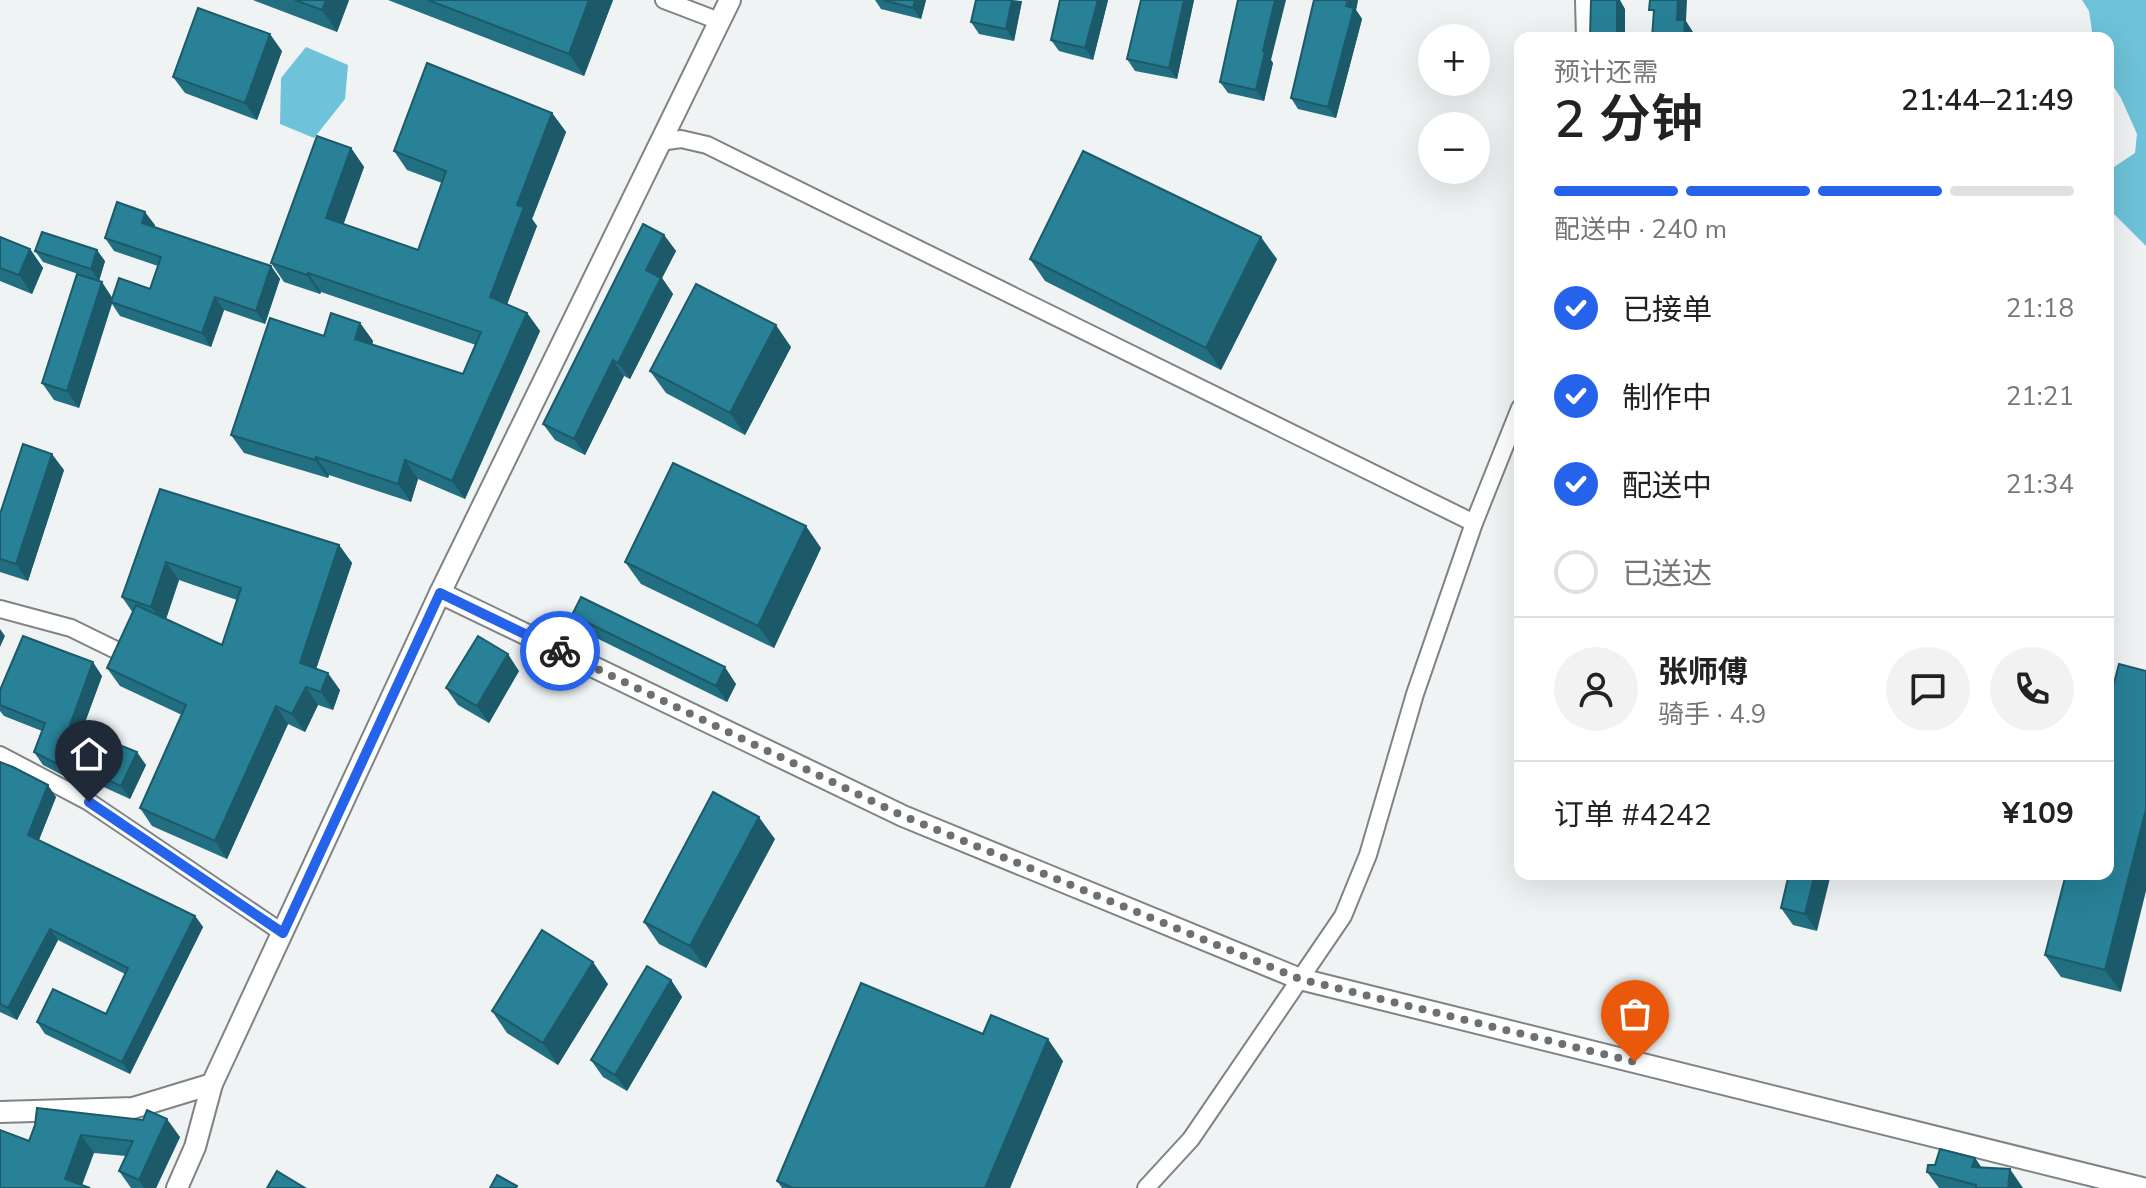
<!DOCTYPE html>
<html lang="zh">
<meta charset="utf-8">
<style>
:root{--surface:#fff;--page:#f2f2f2;--text:#222;--muted:#767676;--line:#e0e0e0;--accent:#2563eb}
body{margin:0;font-family:"Nunito Sans","Noto Sans SC",sans-serif;background:var(--page);color:var(--text);height:100vh;display:flex;flex-direction:column;font-size:30px;white-space:nowrap}
*{box-sizing:border-box;margin:0}
p{font-size:26px;color:var(--muted)}
.icon{flex:none;width:44px;height:44px;fill:none;stroke:currentColor;stroke-width:2;stroke-linecap:round;stroke-linejoin:round}
.map{position:relative;flex:1;overflow:hidden}
.side{position:absolute;left:1514px;top:32px;width:600px;height:848px;display:flex;flex-direction:column;background:var(--surface);border-radius:16px;box-shadow:0 8px 32px #0002}
.side>*{flex:none}
.buttons{position:absolute;left:1418px;top:24px;display:grid;gap:16px}
.buttons a{display:grid;place-items:center;width:72px;height:72px;border-radius:50%;background:var(--surface);box-shadow:0 8px 32px #0002;font-size:40px}
.pin{position:absolute;display:grid;place-items:center;width:68px;height:68px;color:#fff;margin:-82px -34px;border-radius:50% 50% 50% 0;rotate:-45deg;box-shadow:0 0 8px #0007}
.pin .icon{rotate:45deg}
.courier{position:absolute;display:grid;place-items:center;width:80px;height:80px;margin:-40px;border:6px solid #2563eb;border-radius:50%;background:#fff;color:#222;box-shadow:0 2px 10px #0007}
.head em{font-style:normal;font-weight:600}
.head div{display:flex;flex-direction:column-reverse}
.head{display:flex;align-items:center;justify-content:space-between;height:136px;padding:0 40px}
h1{font-size:52px;font-weight:600;line-height:60px}
.bar{display:grid;grid-template-columns:repeat(4,1fr);gap:12px 8px;align-content:center;height:96px;padding:0 40px}
.bar i{height:10px;border-radius:6px;background:var(--line)}
.bar .current{background:var(--accent)}
.bar p{grid-column:span 4}
.line{display:flex;align-items:center;gap:20px;padding:0 40px;border-top:2px solid var(--line)}
.line div{flex:1}
.round{display:grid;place-items:center;flex:none;width:84px;height:84px;border-radius:42px;background:var(--page)}
ol{padding:0 40px;list-style:none}
li{display:flex;align-items:center;gap:24px;height:88px}
li p{margin-inline-start:auto}
li .icon{padding:8px;border-radius:50%;background:var(--accent);color:#fff;stroke-width:4}
li:last-child{color:var(--muted)}
li i{width:44px;height:44px;border:4px solid var(--line);border-radius:50%}
.map>svg:first-child{display:block}
</style>
<div class="map">
<svg width="2146" height="1188" viewBox="0 0 2146 1188">
<rect width="100%" height="100%" fill="#eff3f4"/>
<g fill="#6ec2d9">
<path d="M2082 0H2146V246L2108 208V171L2135 153 2137 134 2121 98 2108 78V38H2093L2089 11Z"/>
<path d="M306 47 348 65 345 99 314 138 280 124 281 78Z"/>
</g>
<g fill="none" stroke-linecap="round" stroke-linejoin="round">
<g stroke="#808384" stroke-width="20">
<g id="minor">
<path d="M664 0 719 21"/>
<path d="M1584 0 1585 38"/>
<path d="M660 142 681 139 707 145 1474 523"/>
<path d="M0 609 71 628 122 653"/>
<path d="M0 755 89 802 283 933"/>
<path d="M1146 1188 1191 1139 1343 916 1368 855 1415 694 1474 523 1520 408"/>
</g>
</g>
<g stroke="#808384" stroke-width="24">
<g id="tertiary">
<path d="M440 593 903 816 1300 979 2142 1188"/>
<path d="M0 1112 133 1108 212 1084 440 593 730 0"/>
<path d="M177 1188 195 1147 212 1084"/>
</g>
</g>
<use href="#minor" stroke="#fff" stroke-width="16"/>
<use href="#tertiary" stroke="#fff" stroke-width="20"/>
</g>
<g fill="#226f82" fill-rule="evenodd">
<path d="M253 0H349L337 32Z"/>
<path d="M388 0H613L584 76Z"/>
<path d="M875 0H926L921 19 881 9Z"/>
<path d="M1060 0H1108L1093 60 1059 51 1051 40Z"/>
<path d="M1141 0H1194L1177 79 1135 71 1127 59Z"/>
<path d="M1358 0 1356 10 1362 19 1336 118 1298 109 1291 98Z"/>
<path d="M1022 1 1014 41 979 34 971 22Z"/>
<path d="M282 51 257 120 185 93 173 77Z"/>
<path d="M1271 60 1273 63 1264 101 1228 93 1220 82Z"/>
<path d="M552 113 566 132 532 219 537 226 507 304 527 313 540 331 465 499 418 479 411 502 329 475 328 478 244 453 231 435 324 336 360 323 373 341 372 345 463 374 476 345 321 292 320 294 284 282 271 263 351 148 364 167 343 224 418 250 442 183 407 170 394 151Z"/>
<path d="M155 225 154 227 271 266 280 279 265 324 224 310 211 347 120 316 112 304 79 408 54 400 42 383 112 297 150 289 158 266 114 251 105 238Z"/>
<path d="M664 235 676 251 662 278 673 294 630 379 624 376 585 455 555 440 543 424Z"/>
<path d="M0 237 30 249 43 268 32 294 0 281Z"/>
<path d="M35 251 105 261 99 281 43 262Z"/>
<path d="M1030 259H1277L1221 370 1045 281Z"/>
<path d="M791 347 745 435 666 393 650 371Z"/>
<path d="M64 470 28 581 0 572V514Z"/>
<path d="M160 489 339 545 352 563 316 669 340 690 333 710 318 705 305 732 288 724 227 859 152 826 140 808 182 715 120 686 107 668 133 613 122 597ZM179 580 237 600 222 645 166 619Z"/>
<path d="M821 548 774 648 641 584 625 562Z"/>
<path d="M572 615 736 684 727 702 584 632Z"/>
<path d="M519 671 489 723 458 705 446 688Z"/>
<path d="M102 676 82 730 146 765 130 799 66 770 64 776 43 765 34 752 42 731 4 716 0 711V690Z"/>
<path d="M0 762 56 797 39 840 195 916 203 927 130 1074 45 1034 37 1022 106 1014 125 974 58 940 17 1020 0 1012Z"/>
<path d="M775 839 706 968 659 944 644 922Z"/>
<path d="M1789 874 1817 931 1793 925 1781 908Z"/>
<path d="M2066 874 2121 992 2061 977 2045 955Z"/>
<path d="M671 980 682 997 627 1091 603 1077 591 1060Z"/>
<path d="M608 984 558 1065 507 1033 492 1011Z"/>
<path d="M983 1034 1063 1061 1010 1188H782L777 1181Z"/>
<path d="M35 1125 180 1137 156 1188H131L119 1171 126 1156 94 1153 0 1188 29 1141Z"/>
<path d="M1975 1158 1981 1167 2023 1188H1939L1927 1172 1935 1165Z"/>
</g>
<g fill="#1c5a6a">
<path d="M326 0H349L337 32 322 10Z"/>
<path d="M589 0H613L584 76 569 54Z"/>
<path d="M915 0H926L921 19 913 8Z"/>
<path d="M1012 0 1022 1 1014 41 1006 29Z"/>
<path d="M1098 0H1108L1093 60 1085 48Z"/>
<path d="M1184 0H1194L1177 79 1169 68Z"/>
<path d="M1275 0H1286L1271 60 1273 63 1264 101 1256 90 1263 51Z"/>
<path d="M1348 0H1358L1356 10 1362 19 1336 118 1328 107Z"/>
<path d="M1613 0H1620L1625 9V38H1620L1617 34Z"/>
<path d="M1678 0H1687L1686 21 1693 32 1692 38H1684L1677 20Z"/>
<path d="M270 34 282 51 257 120 245 103Z"/>
<path d="M552 113 566 132 532 219 537 226 503 315 490 297 517 205Z"/>
<path d="M351 148 364 167 339 237 326 218Z"/>
<path d="M145 212 155 225 151 236 142 223Z"/>
<path d="M664 235 676 251 662 278 673 294 630 379 618 363 646 270Z"/>
<path d="M1261 237 1277 259 1221 370 1206 348Z"/>
<path d="M30 249 43 268 32 294 19 275Z"/>
<path d="M97 250 105 261 99 281 91 269Z"/>
<path d="M271 266 280 279 265 324 256 311Z"/>
<path d="M308 273 321 292 320 294 307 275Z"/>
<path d="M102 282 113 299 79 408 67 391Z"/>
<path d="M215 297 224 310 211 347 202 333Z"/>
<path d="M527 313 540 331 465 499 452 481Z"/>
<path d="M360 323 373 341 368 358 355 339Z"/>
<path d="M776 325 791 347 745 435 730 413Z"/>
<path d="M613 360 624 376 585 455 574 439Z"/>
<path d="M52 454 64 470 28 581 16 564Z"/>
<path d="M316 457 329 475 328 478 315 460Z"/>
<path d="M405 460 418 479 411 502 398 484Z"/>
<path d="M806 526 821 548 774 648 758 626Z"/>
<path d="M339 545 352 563 312 681 300 663Z"/>
<path d="M166 562 179 580 164 625 151 607Z"/>
<path d="M0 629 5 636 0 647Z"/>
<path d="M508 654 519 671 489 723 477 706Z"/>
<path d="M93 662 102 676 79 739 70 725Z"/>
<path d="M725 667 736 684 727 702 716 686Z"/>
<path d="M328 673 340 690 333 710 321 692Z"/>
<path d="M306 687 318 705 305 732 292 714Z"/>
<path d="M276 706 288 724 227 859 215 841Z"/>
<path d="M137 752 146 765 130 799 121 786Z"/>
<path d="M57 757 66 770 64 776 55 763Z"/>
<path d="M48 785 56 797 36 847 28 835Z"/>
<path d="M2146 809V891L2121 992 2105 970Z"/>
<path d="M759 817 775 839 706 968 690 946Z"/>
<path d="M1815 874H1831L1817 931 1805 914Z"/>
<path d="M195 916 203 927 130 1074 122 1062Z"/>
<path d="M50 929 58 940 17 1020 8 1008Z"/>
<path d="M593 962 608 984 558 1065 543 1043Z"/>
<path d="M671 980 682 997 627 1091 615 1075Z"/>
<path d="M1048 1039 1063 1061 1010 1188H985Z"/>
<path d="M167 1119 180 1137 156 1188H144L139 1180Z"/>
<path d="M81 1135 94 1153 81 1188 65 1179Z"/>
<path d="M1975 1158 1988 1177 1972 1167Z"/>
<path d="M2010 1169 2023 1188H2008Z"/>
</g>
<g fill="#288197" stroke="#1c5a6a" stroke-width="2">
<path d="M295 0H326L322 10Z"/>
<path d="M428 0H589L569 54Z"/>
<path d="M883 0H915L913 8Z"/>
<path d="M976 0H1012L1006 29 971 22Z"/>
<path d="M1060 0H1098L1085 48 1051 40Z"/>
<path d="M1141 0H1184L1169 68 1127 59Z"/>
<path d="M1238 0H1275L1263 51 1265 52 1256 90 1220 82Z"/>
<path d="M1314 0H1348L1346 6 1354 8 1328 107 1291 98Z"/>
<path d="M1591 0H1617V34H1614V38H1590Z"/>
<path d="M1650 0H1678L1677 20H1685L1684 38H1652L1654 10H1649Z"/>
<path d="M198 8 270 34 245 103 173 77Z"/>
<path d="M427 63 552 113 517 205 524 207 490 297 527 313 452 481 405 460 398 484 316 457 315 460 231 435 270 318 324 336 331 313 360 323 355 339 463 374 481 332 308 273 307 275 271 263 317 136 351 148 326 218 418 250 446 171 394 151Z"/>
<path d="M1083 151 1261 237 1206 348 1030 259Z"/>
<path d="M117 202 145 212 142 223 271 266 256 311 215 297 202 333 111 302 119 278 150 289 161 257 105 238Z"/>
<path d="M643 224 664 235 646 270 661 278 618 363 613 360 574 439 543 424Z"/>
<path d="M42 232 97 250 91 269 35 251Z"/>
<path d="M0 237 30 249 19 275 0 268Z"/>
<path d="M77 274 102 282 67 391 42 383Z"/>
<path d="M696 284 776 325 730 413 650 371Z"/>
<path d="M23 444 52 454 16 564 0 559V514Z"/>
<path d="M673 463 806 526 758 626 625 562Z"/>
<path d="M160 489 339 545 300 663 328 673 321 692 306 687 292 714 276 706 215 841 140 808 186 705 107 668 136 605 222 645 241 588 166 562 151 607 122 597Z"/>
<path d="M581 597 725 667 716 686 572 615Z"/>
<path d="M23 636 93 662 70 725 137 752 121 786 57 757 55 763 34 752 45 723 0 705V690Z"/>
<path d="M478 636 508 654 477 706 446 688Z"/>
<path d="M2119 664 2146 671V809L2105 970 2045 955 2066 874H2108V706Z"/>
<path d="M0 762 13 767 48 785 28 835 195 916 122 1062 37 1022 53 989 106 1014 128 968 50 929 8 1008 0 1004Z"/>
<path d="M713 792 759 817 690 946 644 922Z"/>
<path d="M1789 874H1815L1805 914 1781 908Z"/>
<path d="M542 930 593 962 543 1043 492 1011Z"/>
<path d="M647 966 671 980 615 1075 591 1060Z"/>
<path d="M861 983 983 1034 991 1015 1048 1039 985 1188H793L777 1181Z"/>
<path d="M37 1108 143 1120 147 1110 167 1119 139 1180 119 1171 133 1141 81 1135 65 1179 90 1188H0V1130L29 1141 35 1125Z"/>
<path d="M1940 1149 1975 1158 1972 1167 2010 1169 2008 1188H1976V1185L1927 1172 1928 1165H1935Z"/>
<path d="M277 1171 305 1188H267Z"/>
<path d="M497 1175 517 1186 516 1188H490Z"/>
</g>
<g fill="none" stroke-linecap="round" stroke-linejoin="round">
<path stroke="#6d7070" stroke-width="8" stroke-dasharray="0 14.4" d="M560 651 903 816 1300 979 1635 1062"/>
<path stroke="#2563eb" stroke-width="10" d="M89 802 283 933 440 593 560 651"/>
</g>
</svg>
<div class="buttons">
<a>+</a>
<a>−</a>
</div>
<div class="pin" style="left:1635px;top:1062px;background:#ea580c"><svg class="icon" aria-label="bag" viewBox="0 0 24 24"><path d="M5 8h14l-1 12H6zM9 8a3 3 0 0 1 6 0"/></svg></div>
<div class="pin" style="left:89px;top:802px;background:#1f2937"><svg class="icon" aria-label="home" viewBox="0 0 24 24"><path d="M3 11l9-7 9 7M6 9v11h12V9"/></svg></div>
<div class="courier" style="left:560px;top:651px"><svg class="icon" aria-label="bike" viewBox="0 0 24 24"><circle cx="6" cy="16" r="4"/><circle cx="18" cy="16" r="4"/><path d="M6 16l4-8h5l3 8M10 8l3 8H6M13 5h3"/></svg></div>
<section class="side">
<div class="head"><div><h1>2 分钟</h1><p>预计还需</p></div><em>21:44–21:49</em></div>
<div class="bar"><i class="current"></i><i class="current"></i><i class="current"></i><i></i><p>配送中 · 240 m</p></div>
<ol>
<li><svg class="icon" aria-label="check" viewBox="0 0 24 24"><path d="M5 12l5 5 9-10"/></svg>已接单<p>21:18</p></li>
<li><svg class="icon" aria-label="check" viewBox="0 0 24 24"><path d="M5 12l5 5 9-10"/></svg>制作中<p>21:21</p></li>
<li><svg class="icon" aria-label="check" viewBox="0 0 24 24"><path d="M5 12l5 5 9-10"/></svg>配送中<p>21:34</p></li>
<li><i></i>已送达</li>
</ol>
<div class="line" style="height:144px"><a class="round"><svg class="icon" aria-label="person" viewBox="0 0 24 24"><circle cx="12" cy="8" r="4"/><path d="M4 21q1-7 8-7t8 7"/></svg></a><div><b>张师傅</b><p>骑手 · 4.9</p></div><a class="round"><svg class="icon" aria-label="chat" viewBox="0 0 24 24"><path d="M4 5h16v11H9l-5 4z"/></svg></a><a class="round"><svg class="icon" aria-label="phone" viewBox="0 0 24 24"><path d="M5 4h4l2 5-3 2q2 4 5 5l2-3 5 2v4C11 20 4 13 5 4z"/></svg></a></div>
<div class="line" style="height:104px"><div>订单 #4242</div><b>¥109</b></div>
</section>
</div>
